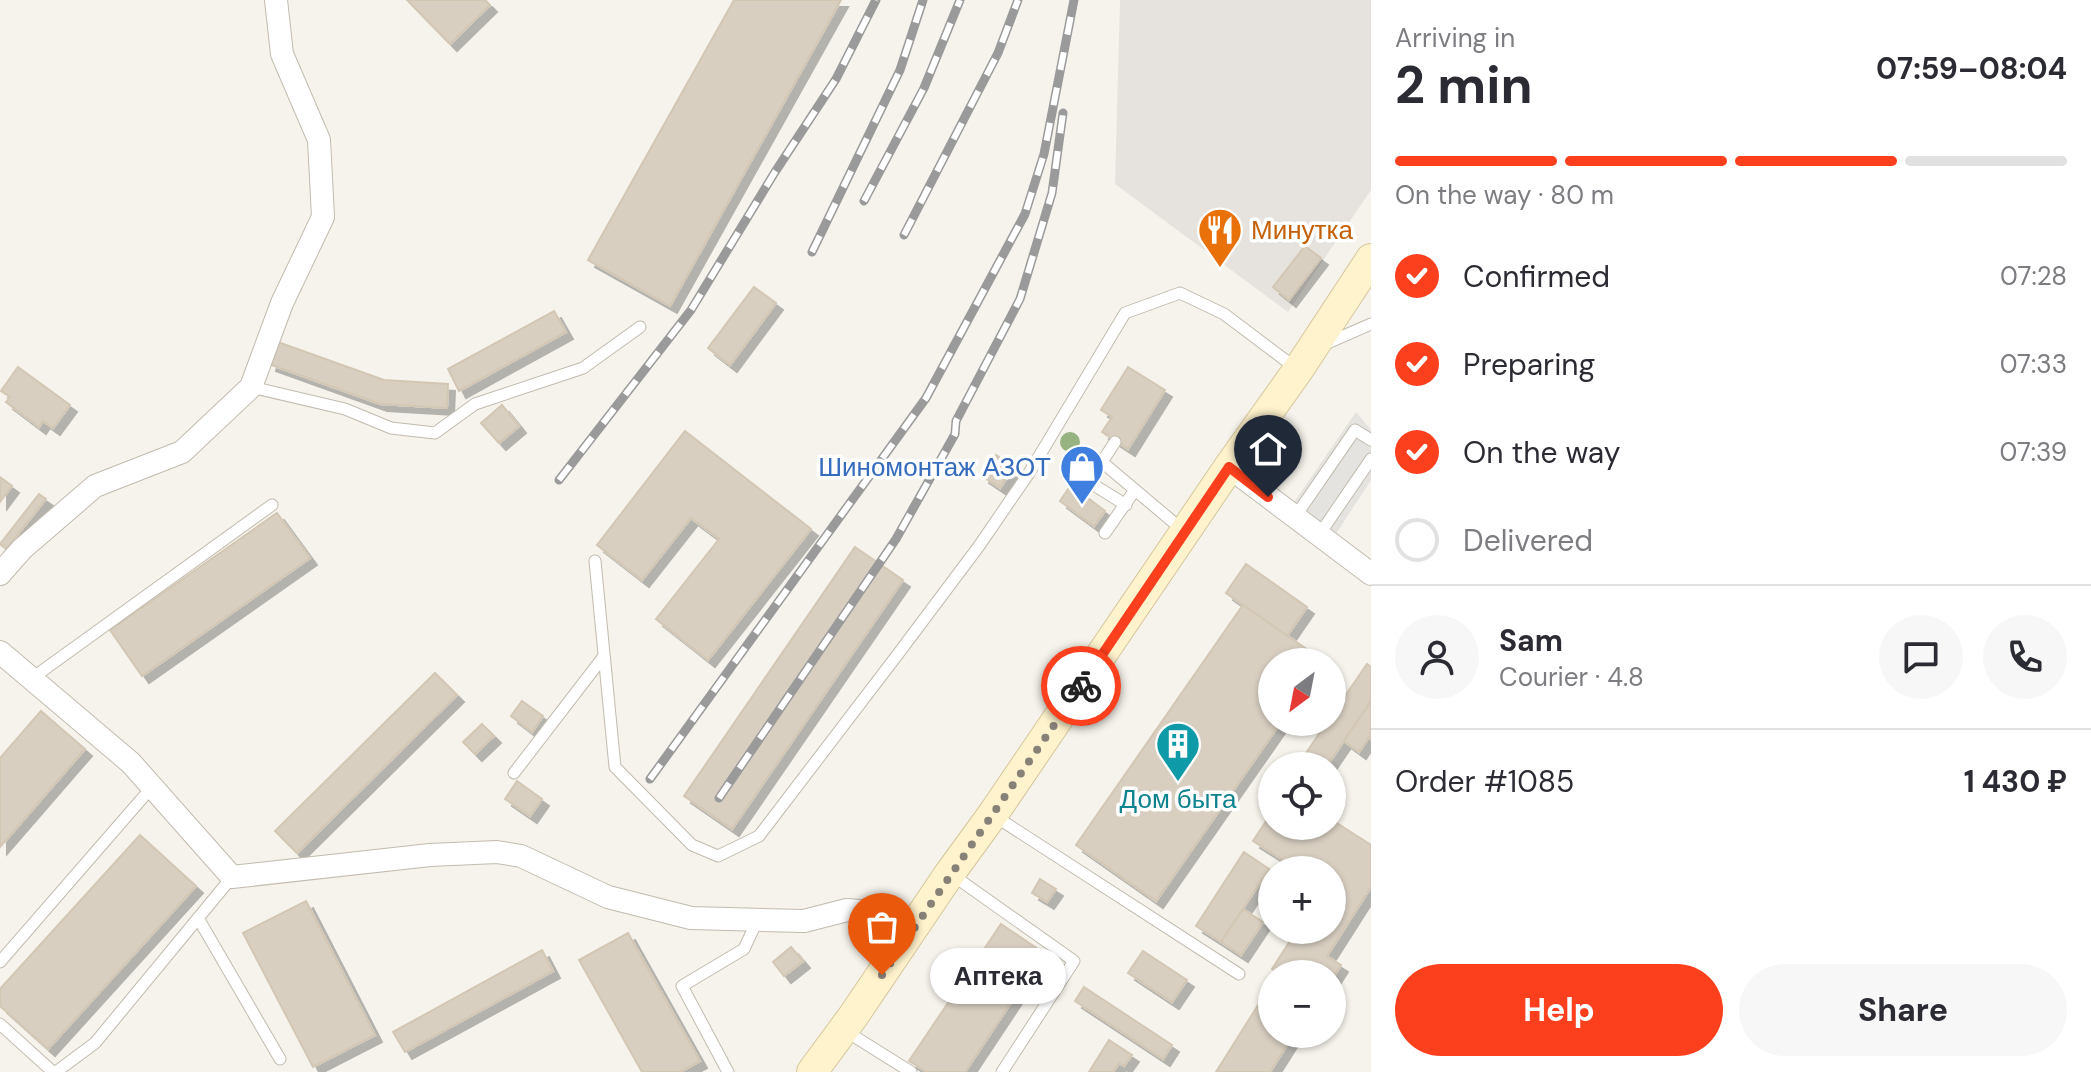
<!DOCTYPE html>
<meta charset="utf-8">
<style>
:root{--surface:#fff;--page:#f7f7f7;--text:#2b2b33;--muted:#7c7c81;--line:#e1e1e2;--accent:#fc3f1d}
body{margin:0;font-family:"DM Sans",sans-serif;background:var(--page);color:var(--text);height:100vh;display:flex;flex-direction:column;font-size:30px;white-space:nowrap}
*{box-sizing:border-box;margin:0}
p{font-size:26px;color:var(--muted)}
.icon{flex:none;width:44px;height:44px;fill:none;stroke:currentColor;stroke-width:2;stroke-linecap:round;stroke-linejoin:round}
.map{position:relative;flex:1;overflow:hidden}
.panel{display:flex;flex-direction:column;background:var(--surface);width:720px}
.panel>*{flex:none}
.needle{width:52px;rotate:212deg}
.fabs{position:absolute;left:1258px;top:648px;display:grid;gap:16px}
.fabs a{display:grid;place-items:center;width:88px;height:88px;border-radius:50%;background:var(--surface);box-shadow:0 2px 6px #0004;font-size:40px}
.pin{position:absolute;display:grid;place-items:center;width:68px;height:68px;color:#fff;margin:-82px -34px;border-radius:50% 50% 50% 0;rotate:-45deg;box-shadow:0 0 8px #0007}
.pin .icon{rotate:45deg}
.courier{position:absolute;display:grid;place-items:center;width:80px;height:80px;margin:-40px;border:6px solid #fc3f1d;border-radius:50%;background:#fff;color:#222;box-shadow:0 2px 10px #0007}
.bubble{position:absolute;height:56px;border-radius:28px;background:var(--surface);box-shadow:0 2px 6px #0004;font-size:26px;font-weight:700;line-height:56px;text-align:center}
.head em{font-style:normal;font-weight:700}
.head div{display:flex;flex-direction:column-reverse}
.head{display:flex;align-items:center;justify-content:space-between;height:136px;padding:0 24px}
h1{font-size:52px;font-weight:700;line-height:60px}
.bar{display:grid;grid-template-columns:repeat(4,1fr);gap:12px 8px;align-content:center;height:96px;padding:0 24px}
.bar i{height:10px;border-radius:6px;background:var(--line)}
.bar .active{background:var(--accent)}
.bar p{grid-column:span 4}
.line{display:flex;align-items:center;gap:20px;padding:0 24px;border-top:2px solid var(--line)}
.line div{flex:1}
.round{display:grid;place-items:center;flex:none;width:84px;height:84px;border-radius:42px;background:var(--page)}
ol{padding:0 24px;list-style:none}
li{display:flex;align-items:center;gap:24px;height:88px}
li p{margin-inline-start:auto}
li .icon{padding:8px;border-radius:50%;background:var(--accent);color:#fff;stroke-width:4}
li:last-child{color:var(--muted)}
li i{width:44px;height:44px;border:4px solid var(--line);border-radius:50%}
.action{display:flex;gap:16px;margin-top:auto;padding:16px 24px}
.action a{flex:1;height:92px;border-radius:48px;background:var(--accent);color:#fff;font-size:32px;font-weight:700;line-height:92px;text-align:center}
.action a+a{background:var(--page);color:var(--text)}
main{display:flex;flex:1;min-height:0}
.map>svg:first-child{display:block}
</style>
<main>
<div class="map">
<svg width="1371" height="1072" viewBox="0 0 1371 1072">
<defs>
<filter id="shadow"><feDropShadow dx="7" dy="7" stdDeviation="0" flood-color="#0004"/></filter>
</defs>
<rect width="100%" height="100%" fill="#f6f3ec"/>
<path fill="#e6e2dd" d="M1120 0H1371V190L1288 312 1115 184Z"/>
<path fill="#e5e3e0" d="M1356 412 1371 430V480L1330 543 1288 511Z"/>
<g fill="#d8cfc1" stroke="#d3c7b4" stroke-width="2" filter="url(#shadow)">
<path d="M407 0H485L490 5 450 44Z"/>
<path d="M734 0H841L670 306 588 260Z"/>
<path d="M1305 246 1321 258 1289 300 1273 287Z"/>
<path d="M754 287 776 303 730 365 708 348Z"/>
<path d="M554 311 566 332 459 391 448 369Z"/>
<path d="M275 341 384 380 448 384 447 408 380 404 269 364Z"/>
<path d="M18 367 70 405 53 428 43 421 39 427 6 402 10 397 1 391Z"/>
<path d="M1128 367 1165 390 1128 449 1102 432 1112 417 1101 410Z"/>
<path d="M502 405 519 426 499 443 481 423Z"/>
<path d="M685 431 811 529 708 660 656 619 719 539 691 518 642 580 597 545Z"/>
<path d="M996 455 1014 467 1000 488 982 476Z"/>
<path d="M0 477 12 486 0 502Z"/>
<path d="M1071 485 1105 511 1094 526 1060 501Z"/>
<path d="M39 494 46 499 6 549 0 544Z"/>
<path d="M277 513 310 558 142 676 110 630Z"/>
<path d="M855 547 903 580 732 829 684 796Z"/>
<path d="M1246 564 1307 607 1287 636 1226 593Z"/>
<path d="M1243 605 1324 661 1272 662V722H1281L1156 901 1076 845Z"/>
<path d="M1367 664 1371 667V701L1327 766H1305L1300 762 1327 722H1332V715Z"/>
<path d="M435 673 457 695 297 853 275 831Z"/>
<path d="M522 701 543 716 532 732 511 716Z"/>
<path d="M1371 701V739L1369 737 1359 752 1344 741Z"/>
<path d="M41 711 85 749 0 847V758Z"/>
<path d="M482 724 494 736 475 754 463 742Z"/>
<path d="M517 781 542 799 530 816 505 799Z"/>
<path d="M1272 812V826H1332V820L1371 845V887L1327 956 1341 965 1332 979V974H1280L1272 969 1297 930H1332V870H1299L1253 841Z"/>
<path d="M140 835 196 886 48 1049 0 1006V989Z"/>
<path d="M1244 852 1269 869 1221 942 1196 926Z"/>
<path d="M1040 879 1056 889 1047 902 1032 893Z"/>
<path d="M306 901 375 1035 313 1067 243 933Z"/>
<path d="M1243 909 1263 922 1241 955 1221 942Z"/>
<path d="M1001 924 1044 953 965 1072H927L909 1061Z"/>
<path d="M628 933 700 1061 680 1072H642L579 960Z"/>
<path d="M791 947 803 961 784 976 773 962Z"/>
<path d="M542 950 553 971 405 1052 393 1032Z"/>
<path d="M1143 951 1187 980 1172 1002 1128 973Z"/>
<path d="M1272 983V1034H1294L1270 1072H1216Z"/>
<path d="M1084 987 1172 1045 1163 1059 1075 1001Z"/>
<path d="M1109 1040 1132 1055 1124 1066 1119 1063 1113 1072H1089Z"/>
</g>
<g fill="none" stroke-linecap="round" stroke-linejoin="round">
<g stroke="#c2bbae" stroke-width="13">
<g id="lane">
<path d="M1323 345 1371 324"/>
<path d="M251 387 345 409 391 428 435 433 475 404 583 368 640 327"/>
<path d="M1115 442 1102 462 1185 532"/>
<path d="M1081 477 1126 505"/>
<path d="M1295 517 1355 430 1371 440"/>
<path d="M1105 533 1135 490"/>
<path d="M1319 535 1371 459"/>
<path d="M595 561 615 767 692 845 718 856 759 836 898 654 979 546 1029 473 1125 313 1180 293 1224 314 1297 369"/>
<path d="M31 679 272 505"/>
<path d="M514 773 604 656"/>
<path d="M993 815 1239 974"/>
<path d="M951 874 1074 961 1002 1072"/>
<path d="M198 918 280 1059"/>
<path d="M0 962 152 787"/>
<path d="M0 1024 53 1072"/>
<path d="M844 1030 911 1072"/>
<path d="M56 1072 95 1043 232 877"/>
<path d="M728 1072 682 986 744 949 758 919"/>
</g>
</g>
<g stroke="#c2bbae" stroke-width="24">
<g id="street">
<path d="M1229 467 1371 574"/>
<path d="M0 574 22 549 95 486 182 452 251 387 282 303 323 217 319 140 282 54 276 0"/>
<path d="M0 652 131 763 232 877 430 855 497 852 521 856 608 897 691 918 804 921 847 910 872 912 909 935"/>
</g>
</g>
<g stroke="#d6c79b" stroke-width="32">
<path id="secondary" d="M812 1072 854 1015 950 873 993 814 1229 467 1298 370 1371 259"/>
</g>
<use href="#lane" stroke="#fff" stroke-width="11"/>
<use href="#street" stroke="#fff" stroke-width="22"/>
<use href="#secondary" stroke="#fff3cd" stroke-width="30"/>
<g stroke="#9a9a9a" stroke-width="9">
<g id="rail">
<path d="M864 201 924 88 960 0"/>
<path d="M904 235 998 53 1018 0"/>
<path d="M812 252 900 70 923 0"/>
<path d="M559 480 691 310 775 172 836 79 876 0"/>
<path d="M650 779 926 398 1025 214 1044 154 1074 0"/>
<path d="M719 798 896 539 955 434 956 421 1020 299 1052 193 1063 113"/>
</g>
</g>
<use href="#rail" stroke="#fff" stroke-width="6" stroke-dasharray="18" stroke-linecap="butt"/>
</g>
<circle fill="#97b381" cx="1070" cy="442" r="10"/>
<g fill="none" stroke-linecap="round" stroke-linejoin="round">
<path stroke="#878178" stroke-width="8" stroke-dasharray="0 14.4" d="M882 975 1081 686"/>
<path stroke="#fc3f1d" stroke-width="10" d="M1081 686 1229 467 1268 497"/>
</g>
<defs>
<g id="restaurant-pin" transform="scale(2.3)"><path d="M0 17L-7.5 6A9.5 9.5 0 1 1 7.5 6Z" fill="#e8710a" stroke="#fff"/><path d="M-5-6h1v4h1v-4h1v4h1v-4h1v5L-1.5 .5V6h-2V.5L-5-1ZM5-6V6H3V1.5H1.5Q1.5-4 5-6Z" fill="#fff"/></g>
<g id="shop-pin" transform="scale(2.3)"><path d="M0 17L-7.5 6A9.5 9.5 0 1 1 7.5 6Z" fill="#3f7fe0" stroke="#fff"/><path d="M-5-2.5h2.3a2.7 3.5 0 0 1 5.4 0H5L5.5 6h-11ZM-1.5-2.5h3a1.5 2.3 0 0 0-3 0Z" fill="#fff"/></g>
<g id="building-pin" transform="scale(2.3)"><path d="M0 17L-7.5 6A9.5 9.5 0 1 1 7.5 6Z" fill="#0f9aa8" stroke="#fff"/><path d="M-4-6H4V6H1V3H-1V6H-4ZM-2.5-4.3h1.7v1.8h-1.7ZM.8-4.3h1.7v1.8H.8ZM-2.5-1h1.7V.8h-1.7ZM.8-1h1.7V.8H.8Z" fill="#fff"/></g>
</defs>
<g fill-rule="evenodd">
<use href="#restaurant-pin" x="1220" y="230"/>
<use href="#shop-pin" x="1082" y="467"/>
<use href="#building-pin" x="1178" y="744"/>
</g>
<g text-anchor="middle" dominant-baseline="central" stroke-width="7" stroke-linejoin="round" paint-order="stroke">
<g font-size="26" fill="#c56008" stroke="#fff" text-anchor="start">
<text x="1251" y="230">Минутка</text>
</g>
<g font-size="26" fill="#366cbe" stroke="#fff" text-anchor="end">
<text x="1051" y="467">Шиномонтаж АЗОТ</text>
</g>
<g font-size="26" fill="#0d838f" stroke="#fff">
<text x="1178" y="799">Дом быта</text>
</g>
</g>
</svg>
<div class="fabs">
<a><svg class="needle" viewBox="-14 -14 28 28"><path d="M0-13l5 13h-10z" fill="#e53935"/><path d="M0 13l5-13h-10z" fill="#7c7c81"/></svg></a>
<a><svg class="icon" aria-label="locate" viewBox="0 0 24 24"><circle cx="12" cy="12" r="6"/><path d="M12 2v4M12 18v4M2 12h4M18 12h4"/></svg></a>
<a>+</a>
<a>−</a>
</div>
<div class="pin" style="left:882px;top:975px;background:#ea580c"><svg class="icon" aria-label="bag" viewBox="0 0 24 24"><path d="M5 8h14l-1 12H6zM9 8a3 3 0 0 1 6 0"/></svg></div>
<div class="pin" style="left:1268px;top:497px;background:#1f2937"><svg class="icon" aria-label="home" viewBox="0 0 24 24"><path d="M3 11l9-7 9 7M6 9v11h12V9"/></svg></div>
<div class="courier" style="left:1081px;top:686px"><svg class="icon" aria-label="bike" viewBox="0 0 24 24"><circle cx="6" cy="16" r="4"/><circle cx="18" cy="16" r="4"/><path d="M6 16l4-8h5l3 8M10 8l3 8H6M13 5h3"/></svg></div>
<div class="bubble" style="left:930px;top:948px;width:136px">Аптека</div>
</div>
<section class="panel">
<div class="head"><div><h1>2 min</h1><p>Arriving in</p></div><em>07:59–08:04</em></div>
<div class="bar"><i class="active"></i><i class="active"></i><i class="active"></i><i></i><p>On the way · 80 m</p></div>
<ol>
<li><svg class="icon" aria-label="check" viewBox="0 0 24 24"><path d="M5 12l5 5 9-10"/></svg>Confirmed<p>07:28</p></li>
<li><svg class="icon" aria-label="check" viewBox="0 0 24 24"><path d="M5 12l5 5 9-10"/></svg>Preparing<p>07:33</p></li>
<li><svg class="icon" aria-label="check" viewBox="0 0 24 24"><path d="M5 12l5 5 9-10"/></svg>On the way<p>07:39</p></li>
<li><i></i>Delivered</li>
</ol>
<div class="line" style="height:144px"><a class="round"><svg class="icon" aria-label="person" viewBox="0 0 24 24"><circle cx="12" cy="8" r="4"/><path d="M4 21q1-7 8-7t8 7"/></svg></a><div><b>Sam</b><p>Courier · 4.8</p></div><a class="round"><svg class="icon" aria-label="chat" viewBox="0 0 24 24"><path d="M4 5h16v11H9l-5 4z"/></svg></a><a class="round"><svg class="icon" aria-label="phone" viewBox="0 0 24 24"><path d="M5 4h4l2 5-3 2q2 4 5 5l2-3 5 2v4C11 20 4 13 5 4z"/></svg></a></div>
<div class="line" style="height:104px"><div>Order #1085</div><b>1 430 ₽</b></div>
<div class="action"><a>Help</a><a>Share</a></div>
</section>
</main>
